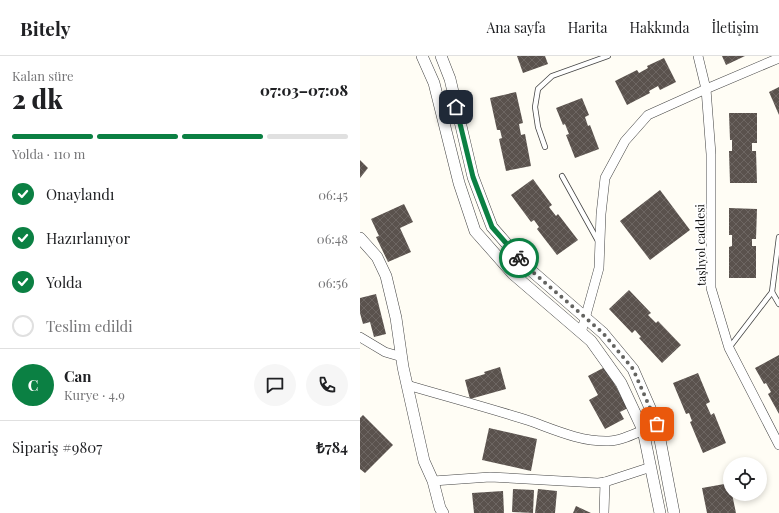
<!DOCTYPE html>
<html lang="tr">
<meta charset="utf-8">
<style>
:root{--surface:#fff;--page:#f6f6f6;--text:#202124;--muted:#757577;--line:#e0e0e0;--accent:#0b8043}
body{margin:0;font-family:"Playfair Display",serif;background:var(--page);color:var(--text);height:100vh;display:flex;flex-direction:column;font-size:15px;white-space:nowrap}
*{box-sizing:border-box;margin:0}
p{font-size:13px;color:var(--muted)}
.icon{flex:none;width:22px;height:22px;fill:none;stroke:currentColor;stroke-width:2;stroke-linecap:round;stroke-linejoin:round}
.map{position:relative;flex:1;overflow:hidden}
.details{display:flex;flex-direction:column;background:var(--surface);width:360px}
.details>*{flex:none}
.controls{position:absolute;left:363px;top:401px;display:grid;gap:8px}
.controls a{display:grid;place-items:center;width:44px;height:44px;border-radius:50%;background:var(--surface);box-shadow:0 2px 6px #0003;font-size:20px}
.pin{position:absolute;display:grid;place-items:center;width:34px;height:34px;color:#fff;margin:-17px;border-radius:8px;box-shadow:0 2px 6px #0006}
.courier{position:absolute;display:grid;place-items:center;width:40px;height:40px;margin:-20px;border:3px solid #0b8043;border-radius:50%;background:#fff;color:#222;box-shadow:0 1px 5px #0007}
.overview em{font-style:normal;font-weight:800}
.overview div{display:flex;flex-direction:column-reverse}
.overview{display:flex;align-items:center;justify-content:space-between;height:68px;padding:0 12px}
h1{font-size:26px;font-weight:800;line-height:30px}
.bar{display:grid;grid-template-columns:repeat(4,1fr);gap:6px 4px;align-content:center;height:48px;padding:0 12px}
.bar i{height:5px;border-radius:3px;background:var(--line)}
.bar .selected{background:var(--accent)}
.bar p{grid-column:span 4}
.line{display:flex;align-items:center;gap:10px;padding:0 12px;border-top:1px solid var(--line)}
.line div{flex:1}
.round{display:grid;place-items:center;flex:none;width:42px;height:42px;border-radius:21px;background:var(--page)}
ol{padding:0 12px;list-style:none}
li{display:flex;align-items:center;gap:12px;height:44px}
li p{margin-inline-start:auto}
li .icon{padding:4px;border-radius:50%;background:var(--accent);color:#fff;stroke-width:4}
li:last-child{color:var(--muted)}
li i{width:22px;height:22px;border:2px solid var(--line);border-radius:50%}
header{display:flex;align-items:center;gap:24px;box-sizing:border-box;height:56px;padding:0 20px;background:var(--surface);border-bottom:1px solid var(--line)}
header strong{font-size:19px}
nav{display:flex;gap:22px;margin-inline-start:auto;font-size:14px}
main{display:flex;flex:1;min-height:0}
.map>svg:first-child{display:block}
</style>
<header>
<strong>Bitely</strong>
<nav><a>Ana sayfa</a><a>Harita</a><a>Hakkında</a><a>İletişim</a></nav>
</header>
<main>
<section class="details">
<div class="overview"><div><h1>2 dk</h1><p>Kalan süre</p></div><em>07:03–07:08</em></div>
<div class="bar"><i class="selected"></i><i class="selected"></i><i class="selected"></i><i></i><p>Yolda · 110 m</p></div>
<ol>
<li><svg class="icon" aria-label="check" viewBox="0 0 24 24"><path d="M5 12l5 5 9-10"/></svg>Onaylandı<p>06:45</p></li>
<li><svg class="icon" aria-label="check" viewBox="0 0 24 24"><path d="M5 12l5 5 9-10"/></svg>Hazırlanıyor<p>06:48</p></li>
<li><svg class="icon" aria-label="check" viewBox="0 0 24 24"><path d="M5 12l5 5 9-10"/></svg>Yolda<p>06:56</p></li>
<li><i></i>Teslim edildi</li>
</ol>
<div class="line" style="height:72px"><b class="round" style="background:var(--accent);color:#fff">C</b><div><b>Can</b><p>Kurye · 4.9</p></div><a class="round"><svg class="icon" aria-label="chat" viewBox="0 0 24 24"><path d="M4 5h16v11H9l-5 4z"/></svg></a><a class="round"><svg class="icon" aria-label="phone" viewBox="0 0 24 24"><path d="M5 4h4l2 5-3 2q2 4 5 5l2-3 5 2v4C11 20 4 13 5 4z"/></svg></a></div>
<div class="line" style="height:52px"><div>Sipariş #9807</div><b>₺784</b></div>
</section>
<div class="map">
<svg width="419" height="457" viewBox="0 0 419 457">
<defs>
<pattern id="building-cross-hatch" width="8" height="8" patternUnits="userSpaceOnUse"><rect width="8" height="8" fill="#5a524d"/><path d="M0 0l8 8M0 8l8-8" fill="none" stroke="#6d6662"/></pattern>
</defs>
<rect width="100%" height="100%" fill="#fffdf5"/>
<g fill="url(#building-cross-hatch)">
<path d="M157 0H185L188 8 163 17Z"/>
<path d="M362 0H385L366 9Z"/>
<path d="M304 2 316 26 300 34 298 30 289 35 290 37 267 49 255 25 277 14 279 17 288 12 287 10Z"/>
<path d="M419 31V59L409 36Z"/>
<path d="M156 36 163 67 159 68 161 79 165 78 171 110 146 115 139 83 142 82 140 74H137L130 42Z"/>
<path d="M222 42 229 59 225 61 228 70 230 69 239 93 215 102 206 79 209 78 205 68 203 69 196 52Z"/>
<path d="M369 57H397V87H392V95H396L397 127H370L369 95H372V84H370Z"/>
<path d="M0 104 8 112 0 122Z"/>
<path d="M173 123 192 149 189 151 196 160 198 158 218 184 197 199 177 173 179 171 174 164 171 166 151 139Z"/>
<path d="M300 134 330 174 290 204 260 165Z"/>
<path d="M44 148 53 166 40 172 51 196 28 206 16 181 19 180 11 163Z"/>
<path d="M369 152 397 153 396 183H392V190H396V222H369V191L372 190V179H369Z"/>
<path d="M269 234 291 257 288 259 296 267 298 265 321 289 302 307 279 282 281 281 275 274 272 277 249 253Z"/>
<path d="M16 238 26 278 14 281 10 266 3 268 0 257V242Z"/>
<path d="M419 299V358L408 338 411 336 406 327 404 328 395 312Z"/>
<path d="M140 311 146 333 110 343 105 324 125 318 124 316Z"/>
<path d="M245 311 268 352 260 356 264 363 245 373 229 344 238 339 228 320Z"/>
<path d="M338 317 350 346 346 348 351 359 354 357 366 387 343 397 330 366 332 365 329 357 326 358 313 327Z"/>
<path d="M3 359 33 389 5 417 0 413V362Z"/>
<path d="M129 372 177 383 171 415 122 404Z"/>
<path d="M370 427V438H372L376 457H347L342 432Z"/>
<path d="M153 433 174 434 173 457 152 456Z"/>
<path d="M178 433 197 435 195 457H175Z"/>
<path d="M143 435 144 457H114L112 437Z"/>
<path d="M216 450 231 457H213Z"/>
</g>
<g fill="none" stroke-linecap="round" stroke-linejoin="round">
<g stroke="#444" stroke-width="6">
<g id="service">
<path d="M185 91 178 71 175 51 178 33 192 20 248 0"/>
<path d="M202 120 238 185"/>
<path d="M419 181 412 236 419 248"/>
<path d="M369 292 412 236"/>
</g>
</g>
<g stroke="#444" stroke-width="10">
<g id="minor">
<path d="M338 0 346 33 351 98V232L369 292 419 389"/>
<path d="M221 277 239 212 241 158 245 122 265 85 288 59 346 33 419 2"/>
<path d="M0 281 25 296 42 301"/>
<path d="M47 329C88 341 129 352 170 365 195 374 221 386 249 385 263 385 284 373 297 368"/>
<path d="M73 425 130 421 238 427 245 426 291 411"/>
<path d="M244 457 245 426"/>
</g>
</g>
<g stroke="#444" stroke-width="12">
<g id="tertiary">
<path d="M62 0 74 27 99 127 115 175 153 218 231 285 261 327 283 374 300 457"/>
<path d="M81 0 90 23 113 121 132 171 167 211 243 277 273 313 297 368 314 457"/>
<path d="M0 182 17 201 26 220 36 262 43 311 64 405 73 425 80 452 83 457"/>
</g>
</g>
<use href="#service" stroke="#fff" stroke-width="4.5"/>
<use href="#minor" stroke="#fff" stroke-width="9"/>
<use href="#tertiary" stroke="#fff" stroke-width="11"/>
</g>
<g fill="none" stroke-linecap="round" stroke-linejoin="round">
<path stroke="#646461" stroke-width="4" stroke-dasharray="0 7.2" d="M159 202 167 211 243 277 273 313 297 368"/>
<path stroke="#0b8043" stroke-width="5" d="M96 51 113 121 132 171 159 202"/>
</g>
<g text-anchor="middle" dominant-baseline="central" stroke-width="4" stroke-linejoin="round" paint-order="stroke">
<g font-size="12" fill="#111" stroke="#fff">
<text transform="translate(340 189) rotate(-91)">taşlıyol caddesi</text>
</g>
</g>
</svg>
<div class="controls">
<a><svg class="icon" aria-label="locate" viewBox="0 0 24 24"><circle cx="12" cy="12" r="6"/><path d="M12 2v4M12 18v4M2 12h4M18 12h4"/></svg></a>
</div>
<div class="pin" style="left:297px;top:368px;background:#ea580c"><svg class="icon" aria-label="bag" viewBox="0 0 24 24"><path d="M5 8h14l-1 12H6zM9 8a3 3 0 0 1 6 0"/></svg></div>
<div class="pin" style="left:96px;top:51px;background:#1f2937"><svg class="icon" aria-label="home" viewBox="0 0 24 24"><path d="M3 11l9-7 9 7M6 9v11h12V9"/></svg></div>
<div class="courier" style="left:159px;top:202px"><svg class="icon" aria-label="bike" viewBox="0 0 24 24"><circle cx="6" cy="16" r="4"/><circle cx="18" cy="16" r="4"/><path d="M6 16l4-8h5l3 8M10 8l3 8H6M13 5h3"/></svg></div>
</div>
</main>
